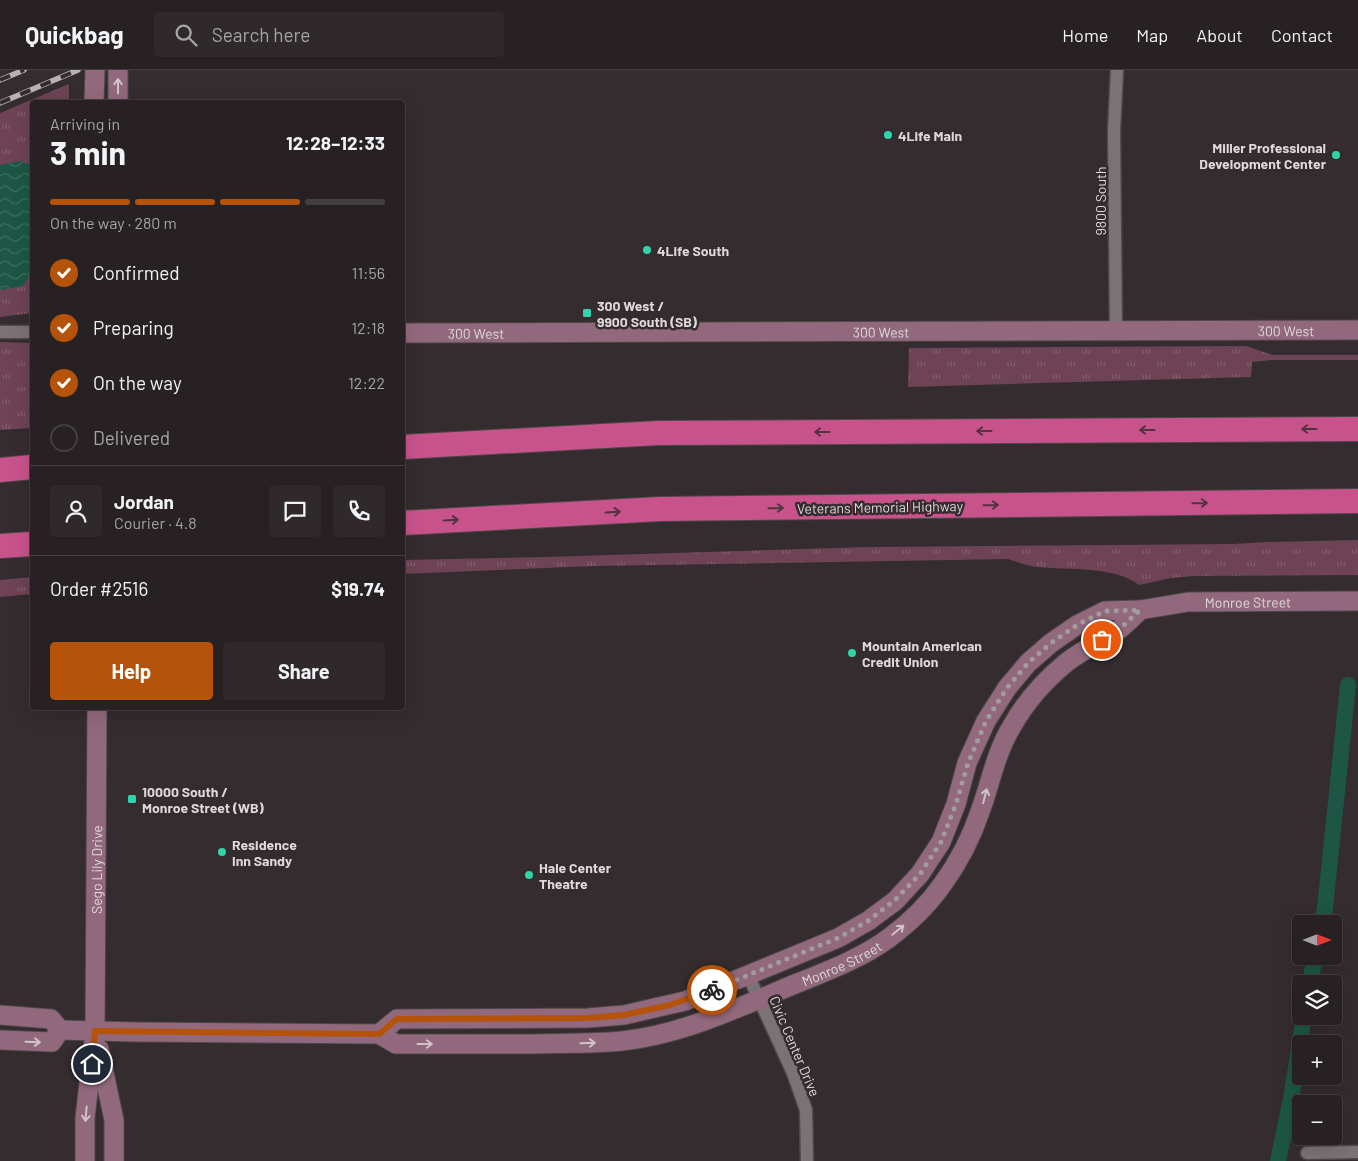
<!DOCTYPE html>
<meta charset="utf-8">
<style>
:root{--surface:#272123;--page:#2f292b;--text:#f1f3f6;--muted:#a4a3a6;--line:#433e41;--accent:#b45309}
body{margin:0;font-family:Barlow,sans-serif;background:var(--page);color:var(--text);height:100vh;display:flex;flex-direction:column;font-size:19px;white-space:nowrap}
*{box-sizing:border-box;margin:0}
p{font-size:16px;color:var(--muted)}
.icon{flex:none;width:28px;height:28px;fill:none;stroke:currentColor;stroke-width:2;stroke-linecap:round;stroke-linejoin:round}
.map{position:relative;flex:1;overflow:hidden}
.panel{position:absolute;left:30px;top:30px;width:375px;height:610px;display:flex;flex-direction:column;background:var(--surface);border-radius:5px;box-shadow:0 5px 20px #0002,0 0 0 1px var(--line)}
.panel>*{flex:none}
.needle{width:32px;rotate:90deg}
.buttons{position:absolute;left:1292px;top:845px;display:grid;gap:10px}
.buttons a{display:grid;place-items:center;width:50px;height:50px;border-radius:5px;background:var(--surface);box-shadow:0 5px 20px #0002,0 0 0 1px var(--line);font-size:25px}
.pin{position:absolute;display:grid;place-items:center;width:42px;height:42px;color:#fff;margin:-21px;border:2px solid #fff;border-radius:50%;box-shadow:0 1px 5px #0007}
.courier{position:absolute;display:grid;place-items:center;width:50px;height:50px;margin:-25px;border:4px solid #b45309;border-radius:50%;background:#fff;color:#222;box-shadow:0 1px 6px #0007}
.overview em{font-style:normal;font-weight:700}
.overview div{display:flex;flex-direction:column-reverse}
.overview{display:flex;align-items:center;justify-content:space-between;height:85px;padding:0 20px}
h1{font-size:32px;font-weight:700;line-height:38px}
.bar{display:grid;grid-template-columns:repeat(4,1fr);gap:8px 5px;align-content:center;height:60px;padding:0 20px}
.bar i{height:6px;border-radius:4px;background:var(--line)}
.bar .on{background:var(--accent)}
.bar p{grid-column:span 4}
.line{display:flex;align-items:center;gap:12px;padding:0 20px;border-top:1px solid var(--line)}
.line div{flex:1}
.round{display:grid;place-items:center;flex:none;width:52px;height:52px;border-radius:5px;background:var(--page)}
ol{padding:0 20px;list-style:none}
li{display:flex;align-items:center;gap:15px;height:55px}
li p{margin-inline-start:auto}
li .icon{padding:5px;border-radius:50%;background:var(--accent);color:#fff;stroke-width:4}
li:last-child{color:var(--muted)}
li i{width:28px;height:28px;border:2px solid var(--line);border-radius:50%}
.cta{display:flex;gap:10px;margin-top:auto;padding:10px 20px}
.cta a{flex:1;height:58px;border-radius:5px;background:var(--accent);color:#fff;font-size:20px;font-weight:700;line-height:58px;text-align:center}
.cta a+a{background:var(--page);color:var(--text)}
header{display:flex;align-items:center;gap:30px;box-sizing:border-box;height:70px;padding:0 25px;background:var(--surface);border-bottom:1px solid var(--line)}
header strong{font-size:24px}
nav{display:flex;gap:28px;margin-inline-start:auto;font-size:18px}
.search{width:350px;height:45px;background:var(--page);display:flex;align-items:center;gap:12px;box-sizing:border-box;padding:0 18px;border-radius:5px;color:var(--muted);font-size:19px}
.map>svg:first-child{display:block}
</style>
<header>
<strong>Quickbag</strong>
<div class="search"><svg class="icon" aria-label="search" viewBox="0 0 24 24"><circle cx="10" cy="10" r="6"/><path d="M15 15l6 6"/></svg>Search here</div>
<nav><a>Home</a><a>Map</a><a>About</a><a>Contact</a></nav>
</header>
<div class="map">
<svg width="1358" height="1091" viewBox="0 0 1358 1091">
<defs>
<pattern id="grass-tufts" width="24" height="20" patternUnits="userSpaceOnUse" patternTransform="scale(1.25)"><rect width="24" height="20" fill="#6d4355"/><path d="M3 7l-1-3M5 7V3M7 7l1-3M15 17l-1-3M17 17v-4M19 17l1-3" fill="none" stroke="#815e6d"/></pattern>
<pattern id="water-waves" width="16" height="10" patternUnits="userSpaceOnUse" patternTransform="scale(1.25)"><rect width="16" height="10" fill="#1d5645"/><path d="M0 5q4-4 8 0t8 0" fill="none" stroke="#3d6e5f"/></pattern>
</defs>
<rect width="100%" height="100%" fill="#342c2f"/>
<g fill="url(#grass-tufts)">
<path d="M69 14V32H32V243L0 247V43Z"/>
<path d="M0 272 32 273V358L0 360Z"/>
<path d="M1246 276 1273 285H1358V290H1272L1252 292 1251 307 908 317 909 278Z"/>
<path d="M1358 470V505L1194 506 1171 508 1139 515C1116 496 1066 500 1038 497 1028 496 1017 492 1008 489L595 496 402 504 403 490 546 487 868 477 1232 474 1267 472Z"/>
<path d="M32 507V524L0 527V510Z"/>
</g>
<path fill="url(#water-waves)" d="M20 91 32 95V201L23 216 0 220V95Z"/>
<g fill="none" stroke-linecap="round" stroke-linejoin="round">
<g stroke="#1d5645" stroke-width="16">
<path d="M1322 854 1325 838 1348 615"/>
<path d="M1310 914 1315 886"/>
<path d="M1278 1091 1291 1029 1304 946"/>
</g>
<g stroke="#4e484a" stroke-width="15">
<g id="street">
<path d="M0 262H32"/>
<path d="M1116 262 1114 61 1117 0"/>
<path d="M748 905 793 1003 806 1040 807 1091"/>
<path d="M1307 1083 1358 1082"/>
</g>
</g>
<g stroke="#4e484a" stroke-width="21">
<g id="secondary">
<path d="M94 32 95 0"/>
<path d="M118 32V0"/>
<path id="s1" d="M402 263 1358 260"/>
<path id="s2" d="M0 945 51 949 60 960 135 962 379 964 396 974C440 974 484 974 528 974 559 973 591 974 622 971 680 965 735 939 788 917 822 903 859 890 889 868 909 853 928 835 942 815 959 792 972 766 981 739 991 711 996 682 1012 656 1026 631 1045 610 1067 592 1081 581 1096 574 1111 565 1122 559 1131 549 1140 540"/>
<path id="s3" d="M379 964 397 949 588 948 624 945 685 931 838 868 868 851 895 831 920 804 941 772 956 734 967 693 986 651 1007 618 1028 593 1051 573 1077 555 1105 541 1140 540 1188 532 1358 531"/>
<path d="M0 970 52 972 60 960"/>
<path d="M99 979 114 1050V1091"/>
<path id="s4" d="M85 1091V1048L95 961 97 638"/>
</g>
</g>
<g stroke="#4e484a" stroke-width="26">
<g id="highway">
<path d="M402 377 658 363 1358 359"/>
<path d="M0 400 32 397"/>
<path d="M402 453 660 439 1358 431"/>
<path d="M0 476 32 474"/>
</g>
</g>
<use href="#street" stroke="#7b7275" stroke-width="12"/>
<use href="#secondary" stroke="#92697c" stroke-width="19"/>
<use href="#highway" stroke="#c8538b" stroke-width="24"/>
<g stroke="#b7b2b4" stroke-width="5.5">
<g id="rail">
<path d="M0 10 24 0"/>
<path d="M0 33 78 0"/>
</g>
</g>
<use href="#rail" stroke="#342c2f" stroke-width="4" stroke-dasharray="11" stroke-linecap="butt"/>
</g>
<defs><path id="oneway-shaft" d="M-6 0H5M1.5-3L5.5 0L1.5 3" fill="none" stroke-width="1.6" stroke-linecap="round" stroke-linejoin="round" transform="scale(1.25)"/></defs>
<g stroke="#cfc3c8">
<use href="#oneway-shaft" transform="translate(118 16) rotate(-90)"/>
<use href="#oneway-shaft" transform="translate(985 726) rotate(-75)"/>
<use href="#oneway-shaft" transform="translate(898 860) rotate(-39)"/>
<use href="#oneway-shaft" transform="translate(33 972) rotate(2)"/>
<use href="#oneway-shaft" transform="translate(588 973) rotate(-2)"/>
<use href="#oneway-shaft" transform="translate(425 974)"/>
<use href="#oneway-shaft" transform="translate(86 1044) rotate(95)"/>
</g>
<g stroke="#523441">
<use href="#oneway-shaft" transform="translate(1309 359) rotate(180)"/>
<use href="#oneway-shaft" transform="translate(1147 360) rotate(180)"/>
<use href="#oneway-shaft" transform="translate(984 361) rotate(180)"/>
<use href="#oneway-shaft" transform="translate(822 362) rotate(180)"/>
<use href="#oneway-shaft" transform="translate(1200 433) rotate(-1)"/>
<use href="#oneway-shaft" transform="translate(991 435) rotate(-1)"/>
<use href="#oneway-shaft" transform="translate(776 438) rotate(-1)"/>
<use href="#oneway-shaft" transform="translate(613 442) rotate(-3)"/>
<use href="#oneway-shaft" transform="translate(451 450) rotate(-3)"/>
</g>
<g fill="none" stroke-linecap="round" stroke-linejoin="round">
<path stroke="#a29c9f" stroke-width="5" stroke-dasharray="0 9" d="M712 920 838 868 868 851 895 830 920 804 941 772 956 734 968 693 986 651 1007 618 1028 593 1051 573 1077 555 1105 541 1140 540 1114 564 1102 570"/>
<path stroke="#b45309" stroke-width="6" d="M92 994 95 961 379 964 397 949 588 948 624 945 670 935 712 920"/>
</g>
<g fill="#30d4aa" stroke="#342c2f" stroke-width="2">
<circle cx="888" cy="65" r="5"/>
<circle cx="1336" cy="85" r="5"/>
<circle cx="647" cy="180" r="5"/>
<rect x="582" y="238" width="10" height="10" rx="2.5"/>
<circle cx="852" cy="583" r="5"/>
<rect x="127" y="724" width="10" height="10" rx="2.5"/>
<circle cx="222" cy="782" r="5"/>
<circle cx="529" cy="805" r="5"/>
</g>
<g text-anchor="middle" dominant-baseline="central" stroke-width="5" stroke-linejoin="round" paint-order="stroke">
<g font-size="14" font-weight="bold" fill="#ded9db" stroke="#342c2f" text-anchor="start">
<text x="898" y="65">4Life Main</text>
<text x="1326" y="77" text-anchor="end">Miller Professional<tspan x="1326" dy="16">Development Center</tspan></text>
<text x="657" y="180">4Life South</text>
<text x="597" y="235">300 West /<tspan x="597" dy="16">9900 South (SB)</tspan></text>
<text x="862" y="575">Mountain American<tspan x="862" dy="16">Credit Union</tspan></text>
<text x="142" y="721">10000 South /<tspan x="142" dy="16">Monroe Street (WB)</tspan></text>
<text x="232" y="774">Residence<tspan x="232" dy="16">Inn Sandy</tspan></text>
<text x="539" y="797">Hale Center<tspan x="539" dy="16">Theatre</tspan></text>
</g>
<g font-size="14" fill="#ded9db" stroke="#342c2f">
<text transform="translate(1100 131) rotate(-90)">9800 South</text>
<text stroke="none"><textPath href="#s1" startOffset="884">300 West</textPath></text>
<text stroke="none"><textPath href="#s1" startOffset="479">300 West</textPath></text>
<text stroke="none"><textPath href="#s1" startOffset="74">300 West</textPath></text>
<text transform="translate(880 437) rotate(-1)">Veterans Memorial Highway</text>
<text stroke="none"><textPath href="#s3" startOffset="1060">Monroe Street</textPath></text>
<text stroke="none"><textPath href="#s4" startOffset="292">Sego Lily Drive</textPath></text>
<text stroke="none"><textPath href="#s2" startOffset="864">Monroe Street</textPath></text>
<text transform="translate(795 976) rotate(67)">Civic Center Drive</text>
</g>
</g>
</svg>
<div class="buttons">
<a><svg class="needle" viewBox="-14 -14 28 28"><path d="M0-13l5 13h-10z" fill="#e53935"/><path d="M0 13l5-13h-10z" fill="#a4a3a6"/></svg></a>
<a><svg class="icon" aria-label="layers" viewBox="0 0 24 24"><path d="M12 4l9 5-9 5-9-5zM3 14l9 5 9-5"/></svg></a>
<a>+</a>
<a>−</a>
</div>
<div class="pin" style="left:1102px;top:570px;background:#ea580c"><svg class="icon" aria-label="bag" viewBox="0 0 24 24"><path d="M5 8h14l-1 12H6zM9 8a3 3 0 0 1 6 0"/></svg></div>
<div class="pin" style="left:92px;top:994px;background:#1f2937"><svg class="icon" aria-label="home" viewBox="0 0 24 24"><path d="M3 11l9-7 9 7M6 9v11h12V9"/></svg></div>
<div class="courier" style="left:712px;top:920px"><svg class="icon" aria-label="bike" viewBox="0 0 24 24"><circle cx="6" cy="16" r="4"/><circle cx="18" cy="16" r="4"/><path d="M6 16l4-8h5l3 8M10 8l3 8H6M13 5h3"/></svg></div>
<section class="panel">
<div class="overview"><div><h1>3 min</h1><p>Arriving in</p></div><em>12:28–12:33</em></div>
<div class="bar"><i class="on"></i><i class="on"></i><i class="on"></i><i></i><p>On the way · 280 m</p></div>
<ol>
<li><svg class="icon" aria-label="check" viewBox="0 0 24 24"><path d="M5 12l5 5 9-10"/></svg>Confirmed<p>11:56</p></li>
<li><svg class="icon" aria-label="check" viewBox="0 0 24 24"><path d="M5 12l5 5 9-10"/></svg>Preparing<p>12:18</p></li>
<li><svg class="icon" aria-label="check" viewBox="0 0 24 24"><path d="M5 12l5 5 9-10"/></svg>On the way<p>12:22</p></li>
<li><i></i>Delivered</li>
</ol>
<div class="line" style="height:90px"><a class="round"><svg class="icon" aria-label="person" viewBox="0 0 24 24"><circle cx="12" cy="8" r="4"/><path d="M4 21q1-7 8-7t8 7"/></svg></a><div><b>Jordan</b><p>Courier · 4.8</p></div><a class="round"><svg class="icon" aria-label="chat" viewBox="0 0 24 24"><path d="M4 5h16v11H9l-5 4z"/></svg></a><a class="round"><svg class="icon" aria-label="phone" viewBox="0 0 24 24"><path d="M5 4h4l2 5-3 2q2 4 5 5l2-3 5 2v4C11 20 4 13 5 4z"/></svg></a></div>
<div class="line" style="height:65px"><div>Order #2516</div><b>$19.74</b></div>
<div class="cta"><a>Help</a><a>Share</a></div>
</section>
</div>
